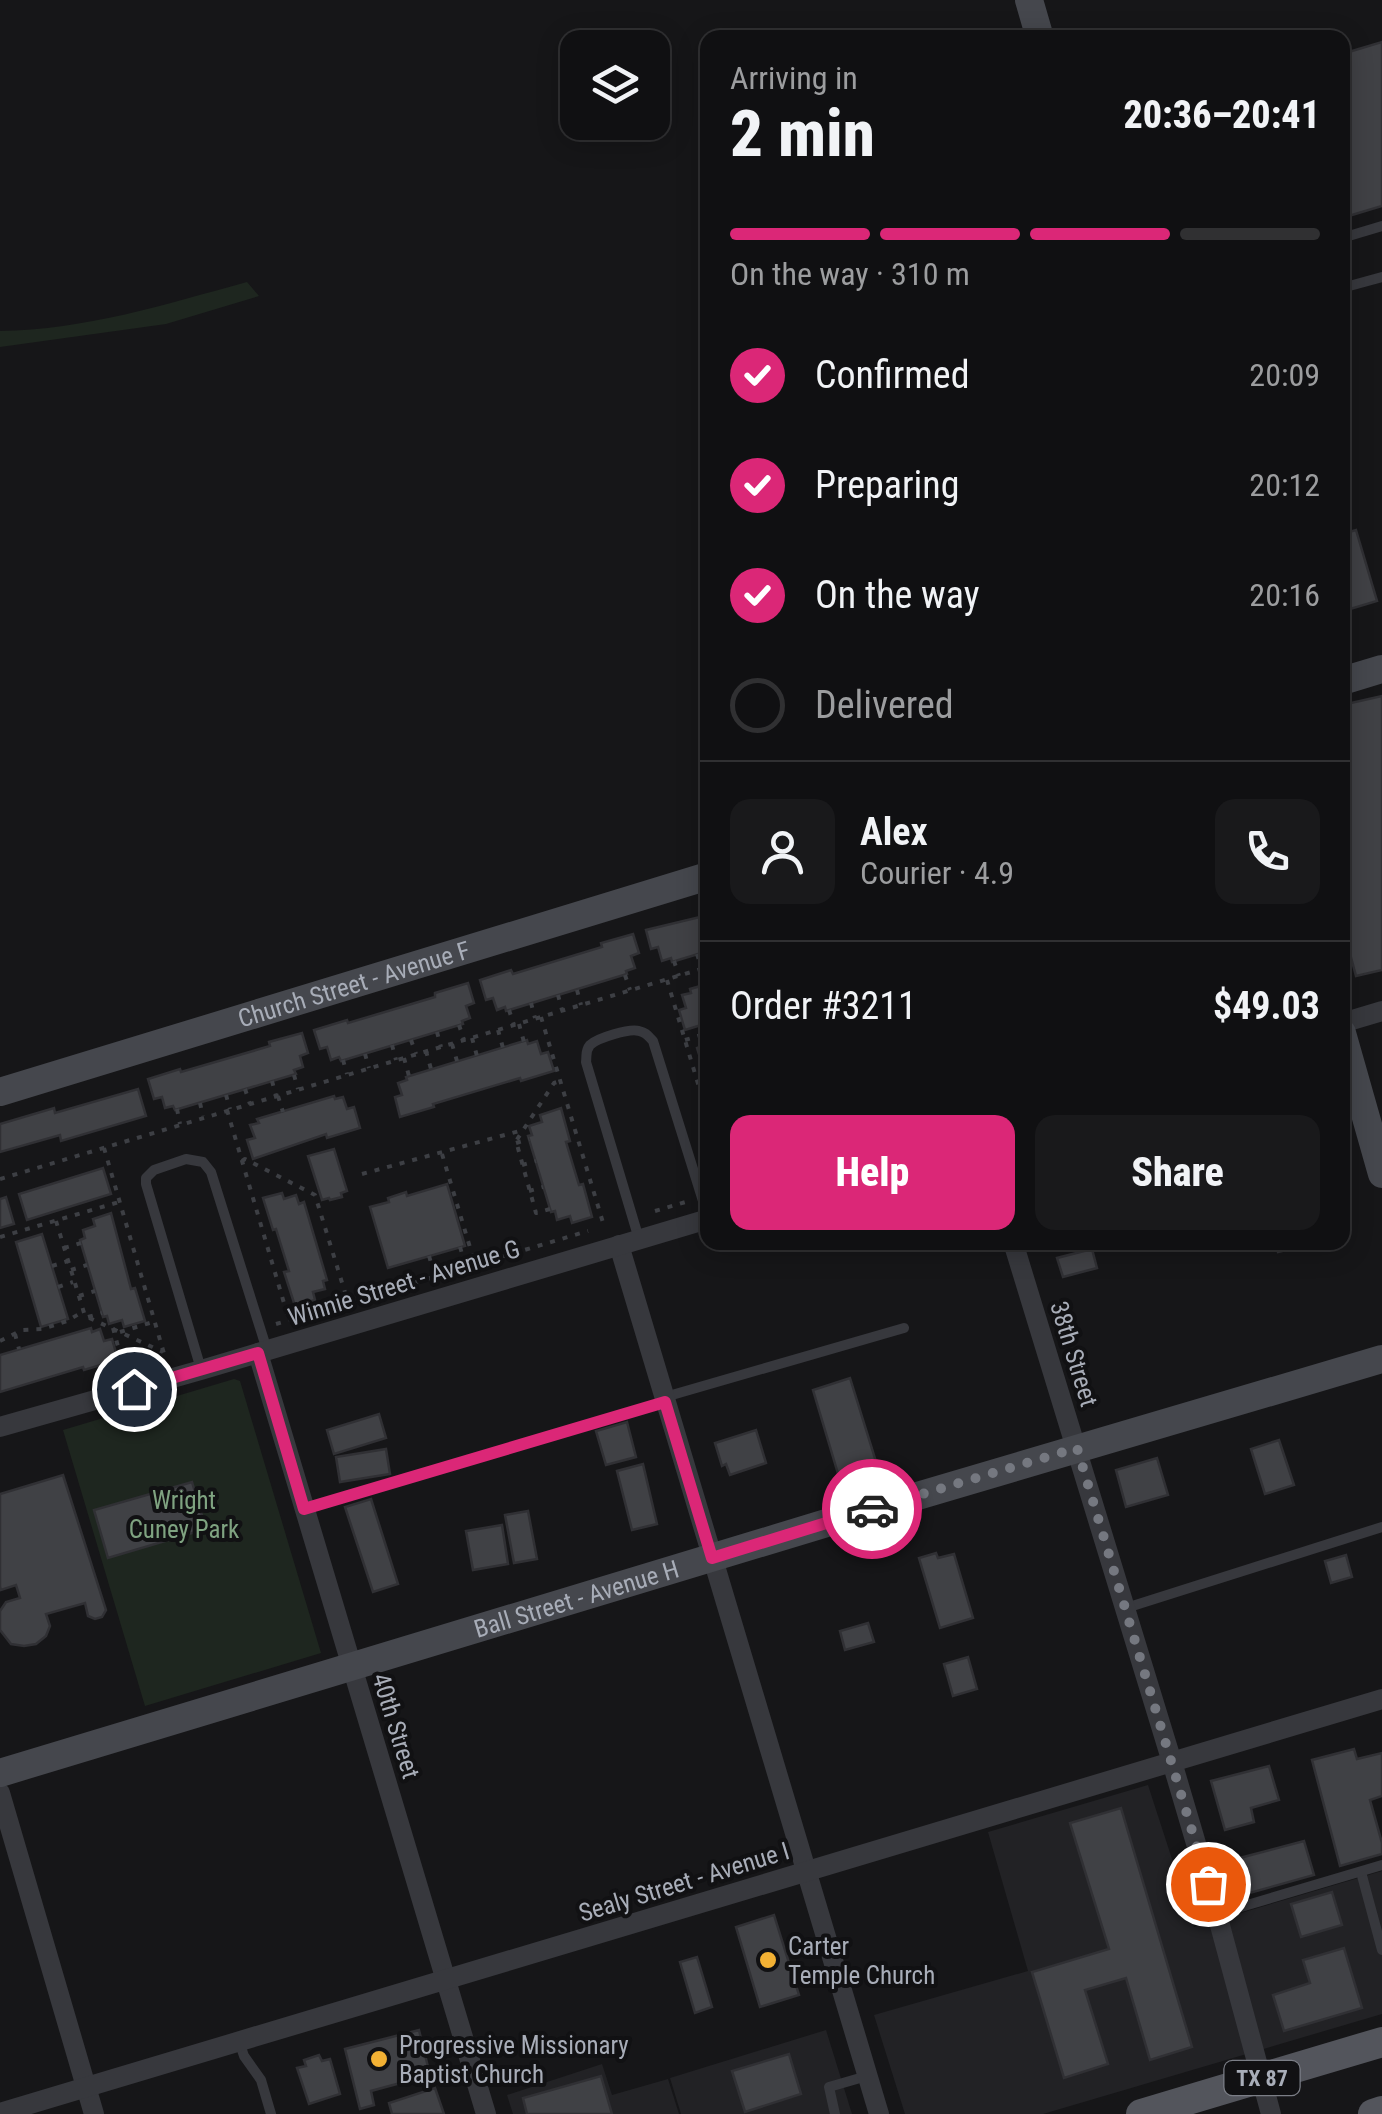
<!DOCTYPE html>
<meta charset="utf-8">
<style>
:root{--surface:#101012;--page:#19191b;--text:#f1f3f6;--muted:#9c9d9f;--line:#303032;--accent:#db2777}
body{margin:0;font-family:"Roboto Condensed",sans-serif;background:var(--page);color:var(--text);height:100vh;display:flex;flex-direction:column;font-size:38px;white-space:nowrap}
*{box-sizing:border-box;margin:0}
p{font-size:32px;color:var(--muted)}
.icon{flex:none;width:55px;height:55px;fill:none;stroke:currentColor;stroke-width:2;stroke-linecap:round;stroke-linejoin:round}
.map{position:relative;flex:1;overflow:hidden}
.side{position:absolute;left:700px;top:30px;width:650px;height:1220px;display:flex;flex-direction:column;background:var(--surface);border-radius:20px;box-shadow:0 5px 25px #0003,0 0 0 2px var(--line)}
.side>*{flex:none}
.tools{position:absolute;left:560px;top:30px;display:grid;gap:20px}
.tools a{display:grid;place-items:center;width:110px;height:110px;border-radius:20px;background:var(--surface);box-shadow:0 5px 25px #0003,0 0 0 2px var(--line);font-size:50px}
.pin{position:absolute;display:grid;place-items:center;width:85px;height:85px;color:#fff;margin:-42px;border:5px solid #fff;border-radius:50%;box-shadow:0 2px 10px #0007}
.courier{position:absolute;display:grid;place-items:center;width:100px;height:100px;margin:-50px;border:8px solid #db2777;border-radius:50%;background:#fff;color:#222;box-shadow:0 2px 12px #0007}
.headline em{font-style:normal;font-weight:800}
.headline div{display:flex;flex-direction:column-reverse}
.headline{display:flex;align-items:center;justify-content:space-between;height:170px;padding:0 30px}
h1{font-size:65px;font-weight:800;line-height:75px}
.bar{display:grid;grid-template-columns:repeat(4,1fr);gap:15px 10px;align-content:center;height:120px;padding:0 30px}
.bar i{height:12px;border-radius:8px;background:var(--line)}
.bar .active{background:var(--accent)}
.bar p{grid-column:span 4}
.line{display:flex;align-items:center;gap:25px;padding:0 30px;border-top:2px solid var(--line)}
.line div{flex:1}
.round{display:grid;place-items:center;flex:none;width:105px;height:105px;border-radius:20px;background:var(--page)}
ol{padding:0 30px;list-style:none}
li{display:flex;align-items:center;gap:30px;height:110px}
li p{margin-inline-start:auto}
li .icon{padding:10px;border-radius:50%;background:var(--accent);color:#fff;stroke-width:4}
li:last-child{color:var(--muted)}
li i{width:55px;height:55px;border:5px solid var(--line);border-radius:50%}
.action{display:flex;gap:20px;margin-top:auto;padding:20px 30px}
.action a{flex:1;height:115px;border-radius:20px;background:var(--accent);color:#fff;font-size:40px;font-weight:800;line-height:115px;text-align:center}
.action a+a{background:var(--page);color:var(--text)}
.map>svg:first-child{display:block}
</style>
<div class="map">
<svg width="1382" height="2114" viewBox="0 0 1382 2114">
<rect width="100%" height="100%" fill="#161618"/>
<g fill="#222225">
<path d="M1148 1785 1194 1927 1382 1871V2014L1043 2114H905L874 2015 1028 1971 988 1832Z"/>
<path d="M826 2030 852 2114H681L670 2078Z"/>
<path d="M602 2064 612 2095 668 2079 679 2114H513L507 2095Z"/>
</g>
<g fill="#1e261f">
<path d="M247 282 259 296 166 324 0 347V331C85 330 166 304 247 282Z"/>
<path d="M234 1379 240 1381 321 1653 145 1706 63 1430Z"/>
</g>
<g fill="#404145" stroke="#303034" stroke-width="2.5">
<path d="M1382 42V206L1342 218V54Z"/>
<path d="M1356 530 1377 601 1347 610 1342 594V534Z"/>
<path d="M1382 696V970L1356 976 1342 924V705Z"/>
<path d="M708 915V951L672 962 671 958 662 961 658 947 651 949 646 930Z"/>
<path d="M633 934 639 953 631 956 635 968 626 971 627 974 506 1011 505 1007 497 1010 493 998 486 1000 480 980 511 970 513 974 602 947 601 943Z"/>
<path d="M468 983 474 1003 466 1006 470 1018 462 1021 463 1024 341 1061 339 1057 331 1060 327 1047 320 1049 314 1030 347 1020 348 1023 435 997V993Z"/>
<path d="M708 984V1023L685 1030 679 1010 686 1008 682 995 691 993 690 989Z"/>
<path d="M302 1033 308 1053 300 1056 303 1067 294 1070 296 1074 175 1110 173 1106 165 1108 162 1097 154 1099 148 1079 180 1069 181 1072 270 1046 269 1042Z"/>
<path d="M527 1040 528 1044 537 1041 541 1054 548 1052 554 1071 521 1081 520 1078 433 1104 434 1107 400 1117 395 1097 402 1095 398 1083 407 1080 406 1077Z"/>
<path d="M708 1044V1083L697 1048Z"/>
<path d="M138 1089 146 1116 61 1141 60 1135 0 1152V1124L54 1108 55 1113Z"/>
<path d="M334 1096 335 1099 343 1097 347 1109 354 1107 360 1128 327 1138 326 1134 253 1159 247 1140 255 1138 250 1125 259 1123 257 1119Z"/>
<path d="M561 1108 570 1141 566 1142 579 1185 583 1184 592 1217 572 1223 570 1216 557 1220 555 1211 551 1212 528 1136 532 1135 529 1126 542 1122 540 1115Z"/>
<path d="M334 1149 347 1191 341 1193 342 1197 330 1200 329 1198 322 1200 308 1156Z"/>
<path d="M103 1168 111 1194 27 1220 19 1194Z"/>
<path d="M447 1184 465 1246 388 1268 370 1207 389 1202 388 1198 406 1192 407 1196Z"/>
<path d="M282 1193 284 1199 296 1195 299 1204 304 1202 327 1280 323 1281 325 1289 313 1292 315 1300 295 1306 284 1272 289 1271 276 1229 273 1230 263 1198Z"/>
<path d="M6 1197 14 1224 0 1228V1199Z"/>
<path d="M111 1213 131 1289 135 1288 145 1321 124 1327 122 1320 109 1324 107 1316 103 1317 80 1240 85 1238 83 1230 95 1226 93 1219Z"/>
<path d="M42 1234 68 1319 41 1327 16 1242Z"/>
<path d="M1275 1242H1292L1294 1248 1278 1252Z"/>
<path d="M1092 1249 1097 1268 1063 1277 1057 1258Z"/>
<path d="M91 1328 92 1332 100 1329 104 1341 112 1339 118 1360 84 1370 83 1367 0 1392V1355Z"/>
<path d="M850 1378 877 1465 839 1477 813 1390Z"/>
<path d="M379 1414 386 1438 334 1454 327 1430Z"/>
<path d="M627 1422 636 1457 606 1465 596 1431Z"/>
<path d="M756 1430 766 1463 730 1475 726 1464 722 1466 715 1443Z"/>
<path d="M1279 1440 1294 1485 1265 1494 1251 1449Z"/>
<path d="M386 1449 390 1474 340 1482 336 1457Z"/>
<path d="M1157 1458 1168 1495 1126 1507 1116 1470Z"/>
<path d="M643 1464 657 1524 632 1530 617 1471Z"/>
<path d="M63 1475 106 1610 102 1617 95 1619 88 1616 85 1603 46 1614 50 1626 46 1636 36 1644 24 1646 11 1644 0 1630V1611L6 1602 20 1598 16 1585 1 1590 0 1587V1494Z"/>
<path d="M192 1482 206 1529 108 1558 94 1510Z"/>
<path d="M371 1499 398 1584 373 1592 345 1507Z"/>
<path d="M528 1511 537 1559 514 1563 505 1515Z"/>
<path d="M502 1525 508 1564 473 1570 466 1531Z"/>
<path d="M936 1553 938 1558 954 1554 973 1618 940 1628 919 1558Z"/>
<path d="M1346 1555 1352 1577 1331 1583 1325 1561Z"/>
<path d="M868 1623 874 1642 845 1650 840 1631Z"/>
<path d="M968 1657 977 1689 953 1696 944 1664Z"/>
<path d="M1354 1749 1357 1759 1382 1753V1796L1370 1800 1382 1843V1854L1340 1866 1312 1760Z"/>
<path d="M1269 1766 1279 1800 1251 1808 1254 1822 1225 1830 1211 1781Z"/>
<path d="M1121 1808 1192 2047 1150 2060 1126 1978 1085 1990 1108 2064 1064 2078 1032 1972 1109 1949 1070 1823Z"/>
<path d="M1304 1841 1314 1875 1246 1894 1236 1859Z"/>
<path d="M1332 1892 1342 1925 1301 1937 1291 1904Z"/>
<path d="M774 1915 799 1995 760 2007 736 1927Z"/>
<path d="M1344 1948 1362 2008 1284 2031 1273 1995 1310 1983 1303 1960Z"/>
<path d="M697 1957 712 2007 695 2013 680 1962Z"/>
<path d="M419 2030 430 2075 371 2091 374 2105 360 2109 345 2049Z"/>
<path d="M789 2054 801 2094 745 2112 732 2071Z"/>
<path d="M319 2055 322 2061 330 2059 340 2094 309 2104 297 2068 306 2066 304 2060Z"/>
<path d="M601 2076 612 2114H527L523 2098Z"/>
<path d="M435 2088 444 2114H392L389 2103Z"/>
</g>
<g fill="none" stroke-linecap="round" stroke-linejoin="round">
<g stroke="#3d3f44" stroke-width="4" stroke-dasharray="5 8" stroke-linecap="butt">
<path d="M697 954 702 969"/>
<path d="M674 961 679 976"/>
<path d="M625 975 630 990"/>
<path d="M667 980 708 1117"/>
<path d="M577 990 581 1005"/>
<path d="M558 995 562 1010"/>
<path d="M531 1003 535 1018"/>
<path d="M509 1010 514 1025"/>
<path d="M541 1017 604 1226"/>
<path d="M519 1024 524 1042"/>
<path d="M459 1025 464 1040"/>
<path d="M498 1030 503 1048"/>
<path d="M437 1032 441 1047"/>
<path d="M472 1038 477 1056"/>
<path d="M411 1040 416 1054"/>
<path d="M685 1040 708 1033"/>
<path d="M452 1044 457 1061"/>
<path d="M392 1045 396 1060"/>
<path d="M426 1051 431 1069"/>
<path d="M365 1054 369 1068"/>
<path d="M404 1058 409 1076"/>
<path d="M343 1060 347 1074"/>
<path d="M294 1075 298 1089"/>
<path d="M272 1081 276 1096"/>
<path d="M245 1089 250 1104"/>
<path d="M226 1095 230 1109"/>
<path d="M278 1096 283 1112"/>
<path d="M200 1103 203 1116"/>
<path d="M177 1109 180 1124"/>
<path d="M227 1110 289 1320"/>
<path d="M516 1143 529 1139"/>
<path d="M104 1148 165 1357"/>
<path d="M442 1154 475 1264"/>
<path d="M242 1161 245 1159 315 1195 348 1302"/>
<path d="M522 1165 536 1161"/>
<path d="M362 1174 523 1130"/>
<path d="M0 1179 708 967"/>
<path d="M529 1191 543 1187"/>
<path d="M550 1209 536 1213 516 1141 554 1083 560 1081"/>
<path d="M655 1211 689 1201"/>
<path d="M56 1221 85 1316 163 1352"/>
<path d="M0 1237 119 1202"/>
<path d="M460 1247 466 1267"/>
<path d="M64 1248 81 1243"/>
<path d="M429 1256 435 1276"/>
<path d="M52 1266 68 1261"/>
<path d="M71 1270 87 1265"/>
<path d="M58 1287 73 1282"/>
<path d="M79 1296 95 1291"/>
<path d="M88 1317 102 1313"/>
<path d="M276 1324 588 1231"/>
<path d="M113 1328 124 1369"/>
<path d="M120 1332 153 1322"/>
<path d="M15 1334 19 1349"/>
<path d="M0 1341 22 1330 42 1329 67 1321 84 1311"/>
</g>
<g stroke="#37383d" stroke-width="10">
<path d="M1342 238 1382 226"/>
<path d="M1342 288 1382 277"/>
<path d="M639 1239 586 1062C587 1055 585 1051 590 1045 597 1038 630 1028 639 1031 647 1033 648 1036 653 1041L708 1217"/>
<path d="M201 1369 146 1184V1178L154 1170 186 1159 203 1162 211 1172 267 1350"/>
<path d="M665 1397 904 1328"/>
<path d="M305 1509 665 1402"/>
<path d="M1126 1608 1382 1527"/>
<path d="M1361 1872 1382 1950"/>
<path d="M1217 1914 1382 1865"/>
<path d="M239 2041 244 2056 261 2080 271 2114"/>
<path d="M835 2114 829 2087 867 2076"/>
</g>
<g stroke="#37383d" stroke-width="20">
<path d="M1342 1023 1382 1011"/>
<path d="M1013 1242 1172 1762 1218 1918 1271 2114"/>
<path d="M619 1245 879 2114"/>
<path d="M258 1353 486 2114"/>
<path d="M0 1427 201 1370 708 1219"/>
<path d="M0 1793 94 2114"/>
<path d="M0 2113 1382 1699"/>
</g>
<g stroke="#45474d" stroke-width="28">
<path d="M1029 0 1040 38"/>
<path d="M1342 681 1382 669"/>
<path d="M1342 1033 1382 1174"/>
<path id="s1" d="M0 1092 708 876"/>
<path id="s2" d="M0 1773 843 1518 1382 1359"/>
</g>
<g stroke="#53555c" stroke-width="30">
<path d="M1141 2114 1382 2042"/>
<path d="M1373 2114 1382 2111"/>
</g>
</g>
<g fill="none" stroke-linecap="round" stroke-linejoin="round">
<path stroke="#757880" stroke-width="10" stroke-dasharray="0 18" d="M872 1509 1077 1448 1208 1884"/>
<path stroke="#db2777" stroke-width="12" d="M134 1389 258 1353 304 1509 665 1402 712 1558 872 1509"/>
</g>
<g fill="#f2b134" stroke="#111113" stroke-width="4">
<circle cx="768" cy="1960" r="10"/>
<circle cx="379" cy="2059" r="10"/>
</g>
<g text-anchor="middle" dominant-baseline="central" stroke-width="8" stroke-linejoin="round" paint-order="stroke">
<rect fill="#111113" stroke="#7b7e86" stroke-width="2.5" x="1224.5" y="2061" width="75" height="34" rx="8"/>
<g font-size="22" font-weight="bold" fill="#a8adb8">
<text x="1262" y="2078">TX 87</text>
</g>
<g font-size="25" fill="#a8adb8" stroke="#111113">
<text stroke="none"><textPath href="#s1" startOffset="370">Church Street - Avenue F</textPath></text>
<text transform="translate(404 1283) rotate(-17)">Winnie Street - Avenue G</text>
<text transform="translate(1074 1354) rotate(73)">38th Street</text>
<text stroke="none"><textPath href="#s2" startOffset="602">Ball Street - Avenue H</textPath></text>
<text transform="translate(396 1726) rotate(73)">40th Street</text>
<text transform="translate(684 1882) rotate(-17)">Sealy Street - Avenue I</text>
</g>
<g font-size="25" fill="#7fa381" stroke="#111113">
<text x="184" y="1500">Wright<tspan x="184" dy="29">Cuney Park</tspan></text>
</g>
<g font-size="25" fill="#a8adb8" stroke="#111113" text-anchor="start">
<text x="788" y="1946">Carter<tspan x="788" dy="29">Temple Church</tspan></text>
<text x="399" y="2045">Progressive Missionary<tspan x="399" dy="29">Baptist Church</tspan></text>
</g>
</g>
</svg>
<div class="tools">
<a><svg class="icon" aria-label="layers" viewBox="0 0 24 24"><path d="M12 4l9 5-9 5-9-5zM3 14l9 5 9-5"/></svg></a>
</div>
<div class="pin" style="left:1208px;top:1884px;background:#ea580c"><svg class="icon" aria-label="bag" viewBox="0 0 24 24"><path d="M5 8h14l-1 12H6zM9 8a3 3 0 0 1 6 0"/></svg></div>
<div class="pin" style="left:134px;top:1389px;background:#1f2937"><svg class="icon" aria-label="home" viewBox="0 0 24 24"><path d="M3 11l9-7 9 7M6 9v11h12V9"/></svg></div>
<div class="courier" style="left:872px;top:1509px"><svg class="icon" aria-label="car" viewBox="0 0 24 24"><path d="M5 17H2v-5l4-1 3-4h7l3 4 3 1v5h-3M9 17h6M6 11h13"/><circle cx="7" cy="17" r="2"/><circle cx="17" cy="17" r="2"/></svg></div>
<section class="side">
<div class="headline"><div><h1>2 min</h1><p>Arriving in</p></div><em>20:36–20:41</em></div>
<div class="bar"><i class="active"></i><i class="active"></i><i class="active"></i><i></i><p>On the way · 310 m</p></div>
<ol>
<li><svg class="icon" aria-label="check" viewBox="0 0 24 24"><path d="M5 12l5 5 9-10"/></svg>Confirmed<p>20:09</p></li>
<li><svg class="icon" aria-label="check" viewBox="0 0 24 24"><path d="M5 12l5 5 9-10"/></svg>Preparing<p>20:12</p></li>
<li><svg class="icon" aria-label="check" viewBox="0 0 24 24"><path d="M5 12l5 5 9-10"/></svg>On the way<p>20:16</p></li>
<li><i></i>Delivered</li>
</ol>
<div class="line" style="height:180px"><a class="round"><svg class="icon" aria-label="person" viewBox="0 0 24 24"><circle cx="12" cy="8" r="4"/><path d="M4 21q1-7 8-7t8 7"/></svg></a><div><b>Alex</b><p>Courier · 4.9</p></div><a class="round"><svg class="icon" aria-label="phone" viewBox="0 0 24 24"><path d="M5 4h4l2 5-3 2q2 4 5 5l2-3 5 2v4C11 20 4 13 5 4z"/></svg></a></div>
<div class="line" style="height:130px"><div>Order #3211</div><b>$49.03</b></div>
<div class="action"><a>Help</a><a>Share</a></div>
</section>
</div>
